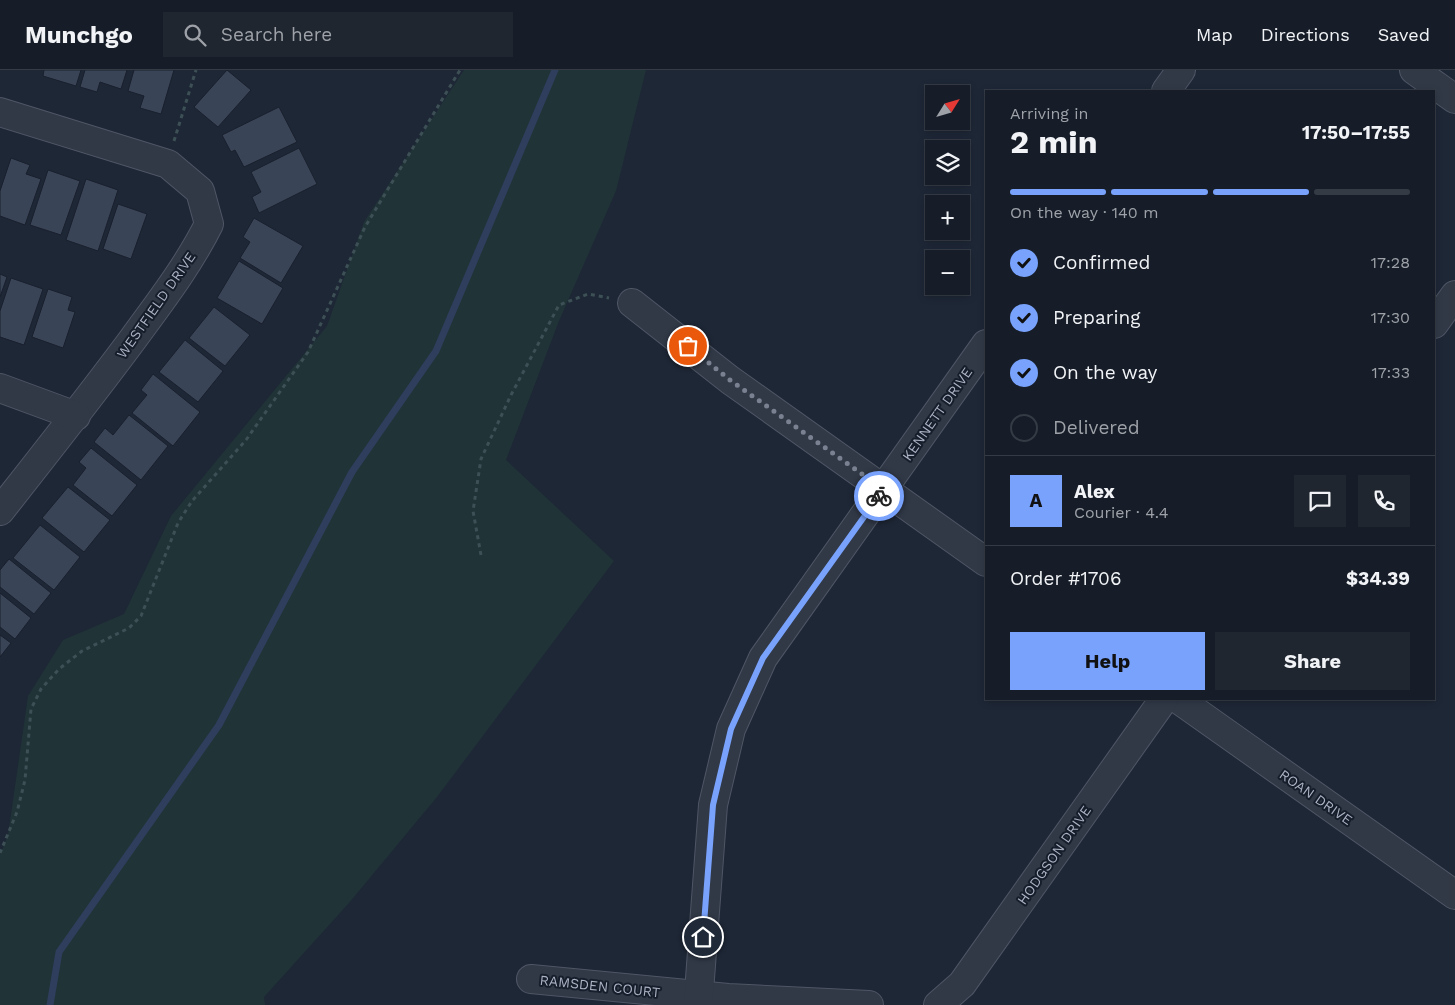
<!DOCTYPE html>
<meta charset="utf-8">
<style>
:root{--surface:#161d28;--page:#1f2630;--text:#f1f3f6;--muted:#9ea2a8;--line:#353b45;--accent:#78a2fc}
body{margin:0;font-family:"Work Sans",sans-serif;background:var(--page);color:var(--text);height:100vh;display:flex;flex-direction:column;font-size:19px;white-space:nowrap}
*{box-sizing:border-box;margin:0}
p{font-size:16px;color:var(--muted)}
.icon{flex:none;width:28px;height:28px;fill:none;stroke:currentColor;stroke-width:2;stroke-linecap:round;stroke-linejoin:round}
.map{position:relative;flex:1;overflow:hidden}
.drawer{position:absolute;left:985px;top:20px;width:450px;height:610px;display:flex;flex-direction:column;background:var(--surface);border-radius:0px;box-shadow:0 2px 8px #0003,0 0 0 1px var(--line)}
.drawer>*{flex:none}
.needle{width:32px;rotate:53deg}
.tools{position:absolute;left:925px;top:15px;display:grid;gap:10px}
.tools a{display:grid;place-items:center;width:45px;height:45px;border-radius:0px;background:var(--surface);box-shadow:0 2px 8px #0003,0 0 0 1px var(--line);font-size:25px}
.pin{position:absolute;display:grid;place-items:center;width:42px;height:42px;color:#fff;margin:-21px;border:2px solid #fff;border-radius:50%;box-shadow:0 1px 5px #0007}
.courier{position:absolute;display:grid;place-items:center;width:50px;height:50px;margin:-25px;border:4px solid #78a2fc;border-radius:50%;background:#fff;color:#222;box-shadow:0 1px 6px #0007}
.head em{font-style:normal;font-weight:700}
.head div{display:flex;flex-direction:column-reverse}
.head{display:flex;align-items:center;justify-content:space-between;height:85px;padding:0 25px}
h1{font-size:32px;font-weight:700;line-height:38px}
.bar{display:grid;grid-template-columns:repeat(4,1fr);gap:8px 5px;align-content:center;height:60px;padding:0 25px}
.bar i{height:6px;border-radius:4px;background:var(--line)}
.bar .current{background:var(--accent)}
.bar p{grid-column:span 4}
.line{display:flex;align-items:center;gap:12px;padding:0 25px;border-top:1px solid var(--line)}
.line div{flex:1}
.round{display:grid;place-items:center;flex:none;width:52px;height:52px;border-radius:0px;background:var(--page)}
ol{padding:0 25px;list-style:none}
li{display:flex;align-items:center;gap:15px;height:55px}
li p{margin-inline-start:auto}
li .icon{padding:5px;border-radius:50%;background:var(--accent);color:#111;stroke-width:4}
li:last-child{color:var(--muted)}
li i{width:28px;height:28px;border:2px solid var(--line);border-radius:50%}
.cta{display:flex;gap:10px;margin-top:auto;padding:10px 25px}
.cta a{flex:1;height:58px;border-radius:0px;background:var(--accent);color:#111;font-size:20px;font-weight:700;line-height:58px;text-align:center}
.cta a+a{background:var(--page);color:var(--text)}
header{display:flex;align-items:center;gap:30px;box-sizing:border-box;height:70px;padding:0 25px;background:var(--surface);border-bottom:1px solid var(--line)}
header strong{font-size:24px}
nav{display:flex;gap:28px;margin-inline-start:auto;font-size:18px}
.search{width:350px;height:45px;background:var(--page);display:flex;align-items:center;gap:12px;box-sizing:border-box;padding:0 18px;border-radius:0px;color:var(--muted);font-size:19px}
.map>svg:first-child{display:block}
</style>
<header>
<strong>Munchgo</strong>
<div class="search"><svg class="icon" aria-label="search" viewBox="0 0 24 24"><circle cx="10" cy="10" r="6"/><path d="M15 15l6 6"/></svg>Search here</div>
<nav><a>Map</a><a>Directions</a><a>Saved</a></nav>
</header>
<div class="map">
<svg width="1455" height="935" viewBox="0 0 1455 935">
<rect width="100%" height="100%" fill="#1e2736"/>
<path fill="#203337" d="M464 0H646L616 121 559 251 506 390 614 491 437 727 349 833 264 927 265 935H0V785L8 765 28 626 63 570 124 544 171 446 327 256 364 152Z"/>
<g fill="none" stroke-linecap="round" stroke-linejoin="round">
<path stroke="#2f3e5c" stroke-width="7" d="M50 935 59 882 219 655 352 402 436 281 555 0"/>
</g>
<g fill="#3a4457" stroke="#19202d">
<path d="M44 0H81L76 16 43 6Z"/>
<path d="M85 0H127L121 19 100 12 97 22 80 17Z"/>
<path d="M134 0H174L161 44 140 38 144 26 128 21Z"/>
<path d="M227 0 251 20 218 57 194 37Z"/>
<path d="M279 37 297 72 244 97 235 80 231 82 222 65Z"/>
<path d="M299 78 317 114 259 143 252 127 261 122 251 102Z"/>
<path d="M11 88 30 95 26 104 41 109 25 155 0 146V121Z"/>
<path d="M48 100 80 111 61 165 30 155Z"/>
<path d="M86 109 118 120 98 181 66 170Z"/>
<path d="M118 134 147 144 131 189 103 179Z"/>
<path d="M254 148 303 176 281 213 240 188 250 172 243 167Z"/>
<path d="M239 191 283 218 262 254 217 228Z"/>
<path d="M0 204 7 207 0 227Z"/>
<path d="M11 208 43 219 24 275 0 267V241Z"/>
<path d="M48 219 72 227 68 240 75 242 63 278 32 267Z"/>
<path d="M214 237 250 265 225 296 189 268Z"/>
<path d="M185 270 223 301 198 332 159 302Z"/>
<path d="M153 304 200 342 173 376 132 343 147 325 141 320Z"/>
<path d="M129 345 168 376 141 410 94 372 105 358 113 365Z"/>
<path d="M91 378 137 415 112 446 73 415 86 398 79 392Z"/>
<path d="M68 417 110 450 84 482 42 448Z"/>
<path d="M40 455 80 487 54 520 13 488Z"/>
<path d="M9 489 51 523 34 544 0 517V500Z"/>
<path d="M0 523 31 548 15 569 0 557Z"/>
<path d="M0 565 11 573 0 587Z"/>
</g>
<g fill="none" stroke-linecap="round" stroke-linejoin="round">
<g stroke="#4f5665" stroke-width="30">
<g id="minor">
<path d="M1414 0 1455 29"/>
<path d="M1166 21 1181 0"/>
<path d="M0 42 168 94 200 121 209 154C188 196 160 232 133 269 90 327 45 384 0 441"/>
<path d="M632 233 730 310 986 492"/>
<path d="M1434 254 1455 225"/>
<path d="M0 318 76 346"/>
<path d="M1178 629 1455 825"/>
<path d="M531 909 728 928 869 935"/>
<path d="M698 935 713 735 731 659 763 588 986 274"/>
<path d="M938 935 962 914 1164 629"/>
</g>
</g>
<g stroke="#3d5055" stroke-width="3" stroke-dasharray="4 4" stroke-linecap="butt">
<path d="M174 71 196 0"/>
<path d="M481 485 473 441 481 389 511 325 559 235 588 224 609 228"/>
<path d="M0 783 17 742 25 710 31 639 41 619 59 599 82 581 129 558 141 546 178 453 192 431 246 370 308 282 365 157 460 0"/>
</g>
<use href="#minor" stroke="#313947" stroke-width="28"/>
</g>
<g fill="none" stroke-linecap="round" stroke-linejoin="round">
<path stroke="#7a8292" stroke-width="5" stroke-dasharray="0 9" d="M688 276 730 310 883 419 879 426"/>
<path stroke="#78a2fc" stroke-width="6" d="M703 867 713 735 731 659 763 588 879 426"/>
</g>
<g text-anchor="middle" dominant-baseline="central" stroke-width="4" stroke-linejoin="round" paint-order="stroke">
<g font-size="14" fill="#abb3c4" stroke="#171e2b">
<text transform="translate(156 235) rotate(-55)">WESTFIELD DRIVE</text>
<text transform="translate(937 344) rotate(-55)">KENNETT DRIVE</text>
<text transform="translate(1316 727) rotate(35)">ROAN DRIVE</text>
<text transform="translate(1054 785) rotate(-55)">HODGSON DRIVE</text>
<text transform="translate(600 916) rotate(6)">RAMSDEN COURT</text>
</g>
</g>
</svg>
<div class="tools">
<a><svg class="needle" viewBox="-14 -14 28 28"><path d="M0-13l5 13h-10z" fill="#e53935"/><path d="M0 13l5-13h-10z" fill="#9ea2a8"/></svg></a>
<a><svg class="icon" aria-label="layers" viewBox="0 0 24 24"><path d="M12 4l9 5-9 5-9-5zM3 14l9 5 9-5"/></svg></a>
<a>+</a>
<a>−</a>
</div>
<div class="pin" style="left:688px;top:276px;background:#ea580c"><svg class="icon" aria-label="bag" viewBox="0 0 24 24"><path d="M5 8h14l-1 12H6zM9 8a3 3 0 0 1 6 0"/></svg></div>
<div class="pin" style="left:703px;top:867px;background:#1f2937"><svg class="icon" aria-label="home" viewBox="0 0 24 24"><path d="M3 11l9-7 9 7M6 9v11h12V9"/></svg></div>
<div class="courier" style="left:879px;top:426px"><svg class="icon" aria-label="bike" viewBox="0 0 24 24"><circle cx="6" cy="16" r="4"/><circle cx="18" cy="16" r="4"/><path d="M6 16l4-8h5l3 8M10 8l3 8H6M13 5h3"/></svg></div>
<section class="drawer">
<div class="head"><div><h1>2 min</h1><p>Arriving in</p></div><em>17:50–17:55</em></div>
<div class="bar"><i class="current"></i><i class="current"></i><i class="current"></i><i></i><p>On the way · 140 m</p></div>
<ol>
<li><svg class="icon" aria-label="check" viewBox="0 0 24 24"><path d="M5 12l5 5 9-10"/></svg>Confirmed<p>17:28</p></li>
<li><svg class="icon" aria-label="check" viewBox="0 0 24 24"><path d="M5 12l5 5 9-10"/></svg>Preparing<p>17:30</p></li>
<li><svg class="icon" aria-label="check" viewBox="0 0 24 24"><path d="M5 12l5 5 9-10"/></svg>On the way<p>17:33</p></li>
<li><i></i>Delivered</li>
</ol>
<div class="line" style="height:90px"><b class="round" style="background:var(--accent);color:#111">A</b><div><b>Alex</b><p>Courier · 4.4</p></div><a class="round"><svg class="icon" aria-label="chat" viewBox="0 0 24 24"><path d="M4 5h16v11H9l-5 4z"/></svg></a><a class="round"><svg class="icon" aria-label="phone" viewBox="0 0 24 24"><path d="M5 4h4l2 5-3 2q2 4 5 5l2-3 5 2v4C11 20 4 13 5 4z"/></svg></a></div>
<div class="line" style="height:65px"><div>Order #1706</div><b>$34.39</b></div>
<div class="cta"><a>Help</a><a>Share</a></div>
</section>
</div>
